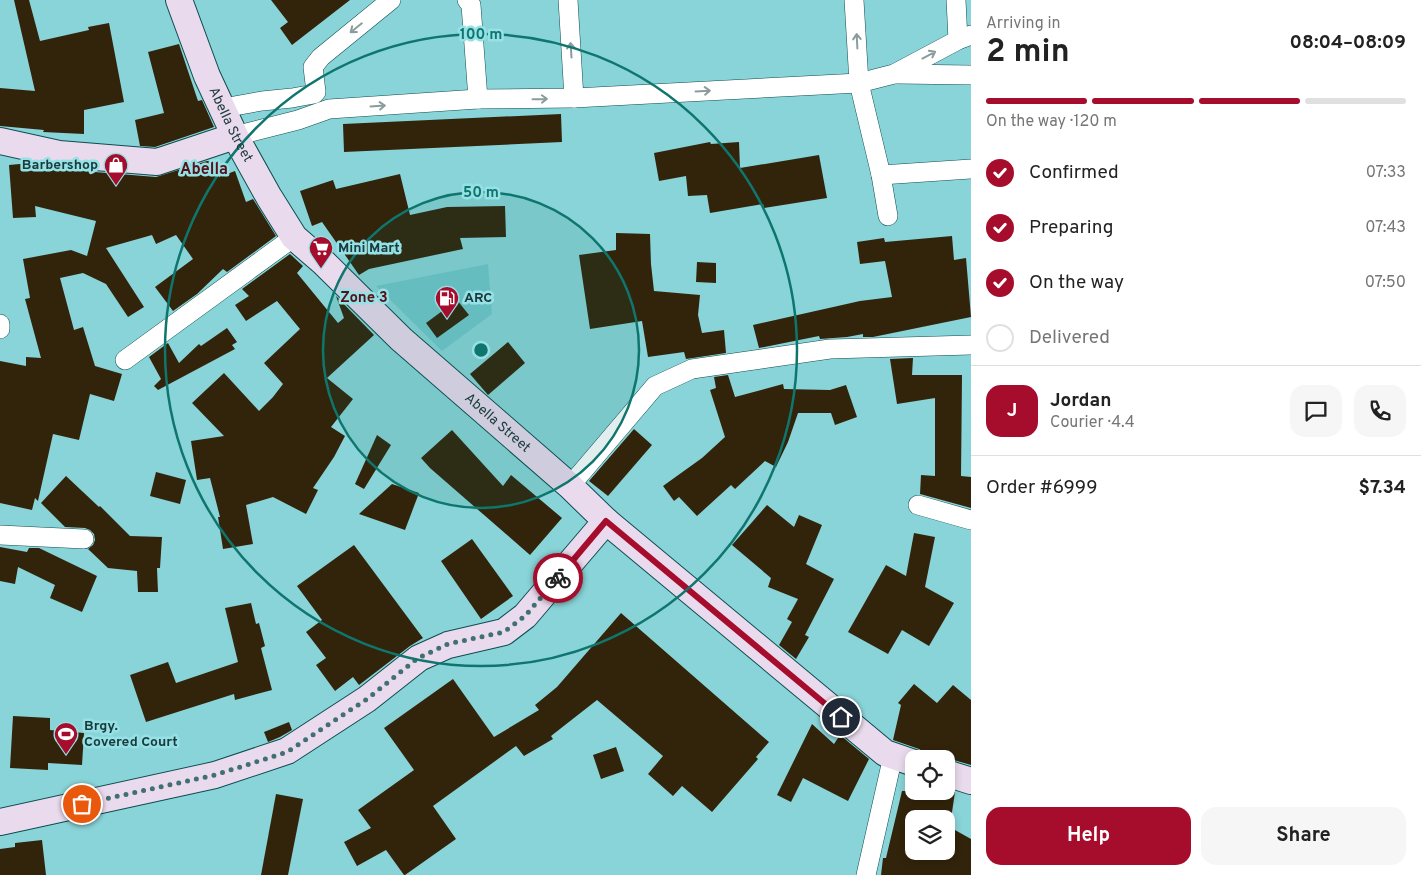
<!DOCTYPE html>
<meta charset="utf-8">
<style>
:root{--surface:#fff;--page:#f6f6f6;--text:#222;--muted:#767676;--line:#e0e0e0;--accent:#a60c2b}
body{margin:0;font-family:Overpass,sans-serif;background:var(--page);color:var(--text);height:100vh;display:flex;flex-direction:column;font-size:19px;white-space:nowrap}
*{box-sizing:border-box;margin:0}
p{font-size:16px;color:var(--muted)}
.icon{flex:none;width:28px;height:28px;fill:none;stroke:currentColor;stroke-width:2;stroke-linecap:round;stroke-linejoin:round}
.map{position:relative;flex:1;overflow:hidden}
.side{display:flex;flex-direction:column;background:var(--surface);width:450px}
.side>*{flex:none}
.controls{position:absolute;left:905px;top:750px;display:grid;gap:10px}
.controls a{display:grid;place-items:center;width:50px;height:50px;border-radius:10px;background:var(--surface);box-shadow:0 2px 8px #0003;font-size:25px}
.pin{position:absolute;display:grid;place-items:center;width:42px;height:42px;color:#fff;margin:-21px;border:2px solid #fff;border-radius:50%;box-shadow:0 1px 5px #0007}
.courier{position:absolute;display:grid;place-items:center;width:50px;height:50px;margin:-25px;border:4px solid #a60c2b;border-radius:50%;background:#fff;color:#222;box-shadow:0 1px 6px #0007}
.summary em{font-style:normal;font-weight:700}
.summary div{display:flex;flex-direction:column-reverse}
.summary{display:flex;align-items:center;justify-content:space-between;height:85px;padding:0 15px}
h1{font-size:32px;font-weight:700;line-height:38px}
.bar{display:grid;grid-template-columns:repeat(4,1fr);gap:8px 5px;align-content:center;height:60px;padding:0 15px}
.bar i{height:6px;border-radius:4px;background:var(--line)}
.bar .active{background:var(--accent)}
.bar p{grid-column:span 4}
.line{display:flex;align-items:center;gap:12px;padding:0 15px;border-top:1px solid var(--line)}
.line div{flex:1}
.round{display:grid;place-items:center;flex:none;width:52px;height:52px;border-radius:15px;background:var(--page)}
ol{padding:0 15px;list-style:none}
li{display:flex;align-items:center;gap:15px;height:55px}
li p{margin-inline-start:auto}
li .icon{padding:5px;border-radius:50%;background:var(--accent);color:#fff;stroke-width:4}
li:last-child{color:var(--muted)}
li i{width:28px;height:28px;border:2px solid var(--line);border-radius:50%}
.action{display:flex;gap:10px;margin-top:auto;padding:10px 15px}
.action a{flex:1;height:58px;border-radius:15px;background:var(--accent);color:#fff;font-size:20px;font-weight:700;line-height:58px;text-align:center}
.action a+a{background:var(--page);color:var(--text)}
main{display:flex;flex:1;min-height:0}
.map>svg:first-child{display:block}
</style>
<main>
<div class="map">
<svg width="971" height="875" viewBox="0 0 971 875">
<rect width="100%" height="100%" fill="#89d4d8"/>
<path fill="#72c8cc" d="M488 264 492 314 442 351 376 286Z"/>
<g fill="#32240b">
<path d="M14 0H29L40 41 89 30 88 27 109 23 124 102 84 110V134L43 132 44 130 0 126V88L35 91Z"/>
<path d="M271 0H350L292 45 280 28 288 22Z"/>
<path d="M179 44 198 101 202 100 214 127 155 147 140 146 135 120 164 113 148 52Z"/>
<path d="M561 114 562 142 344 152 343 124Z"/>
<path d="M710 142 711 144 739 142 740 168 819 155 827 198 764 208 763 204 710 213 707 195 688 196 686 176 659 181 654 153Z"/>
<path d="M207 161 219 162V177L235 171 246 202 253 199 276 236 227 272 223 269 197 294 173 311 155 287 193 259 176 235 156 244 152 235 106 248 144 307 128 317 106 284 83 273 60 278 74 330 83 327 95 366 122 374 114 401 90 394 79 440 53 434 38 501 35 498 32 510 0 503V361L26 366V357L41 358 25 299 30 298 23 259 71 250 87 256 96 221 35 206 36 217 13 218 9 165 31 163 58 169 156 177Z"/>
<path d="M400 174 410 215 447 207 505 206 506 237 460 238 463 249 369 269 359 275 322 222 312 226 300 191 333 180 336 189Z"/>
<path d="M616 233 650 234 651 264 654 291 700 295 698 315 702 333 724 330 726 353 686 359 684 352 648 357 642 321 590 329 579 255 616 250Z"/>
<path d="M952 236 954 260 966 258 971 317 873 337H863V334L847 337 820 339 819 336 759 348 753 325 860 301 892 297 885 261 860 264 857 242 884 238 885 242Z"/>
<path d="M290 254 303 266 297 273 338 323 344 318 336 296 374 335 327 378 353 399 331 427 345 436 334 457 313 488 318 490 306 514 273 497 246 505 253 544 223 549 218 517H220L210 478 197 480 191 441 224 436 192 403 224 373 259 411 273 397 283 384 264 363 300 329 277 301 246 321 235 305 249 296 242 289Z"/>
<path d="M697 262 716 263V283L696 282Z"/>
<path d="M457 300 469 315 437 338 426 323Z"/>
<path d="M227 328 237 342 232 345 235 349 158 390 154 386 161 379 149 357 168 343 179 363 199 344 201 346Z"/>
<path d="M508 342 525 363 488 395 470 374Z"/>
<path d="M913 358 912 375H962L961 476 971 477V508L920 494 921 475 935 476V398L897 404 890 359Z"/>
<path d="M728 375 735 397 783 384 784 389 830 390 846 385 857 417 835 425 831 413H798L788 442 776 467 765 461 735 489 731 485 697 516 679 497 674 501 663 486 702 458 725 437 710 390 716 388 714 377Z"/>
<path d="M634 429 652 445 608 496 589 481Z"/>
<path d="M452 430 503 486 511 475 562 518 530 555 430 468 421 458Z"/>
<path d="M377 435 391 445 364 489 355 484Z"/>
<path d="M156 472 186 480 180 504 150 496Z"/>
<path d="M66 476 99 507 100 506 130 536 162 537 160 568H157L158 592H138L137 571 108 568 88 549 93 545 95 540 94 534 90 530 85 528 65 527 41 503Z"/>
<path d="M392 484 419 493 405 530 359 514Z"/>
<path d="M767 505 794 527 799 515 822 525 806 564 834 579 805 635 809 637 796 659 779 645 792 622 787 619 798 599 768 587 771 578 732 545Z"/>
<path d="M914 533 935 537 925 587 954 603 929 646 902 630 888 654 848 632 886 565 906 576Z"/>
<path d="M472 539 513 596 481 619 441 561Z"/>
<path d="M354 545 423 638 410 646 359 685 353 677 335 691 316 665 326 658 306 632 322 620 297 586Z"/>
<path d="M0 547 27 552 29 548H39L97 576 82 612 50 598 55 585 18 567 15 584 0 581Z"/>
<path d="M251 603 256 624 259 623 265 646 261 648 272 690 235 700 234 694 146 722 130 675 168 662 176 683 238 662 225 608Z"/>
<path d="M621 613 769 742 756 757 758 759 712 812 682 786 673 796 648 774 663 756 597 700 551 736 553 739 524 756 516 746 433 806 456 839 405 875H404L386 850 357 866 344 842 371 828 358 810 414 770 384 728 453 679 494 737 539 710 535 705 557 687Z"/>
<path d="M914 684 937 703 953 685 971 700V765L950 759H928L925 753 919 749 893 740 901 705 898 703Z"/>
<path d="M13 716 50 718V730L84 733 82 765 48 763V770L10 768Z"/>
<path d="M289 722 292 730 280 737 268 742 264 732Z"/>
<path d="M812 724 834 744 840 735 869 759 848 801 803 778 791 802 777 795Z"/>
<path d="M616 747 624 771 601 779 593 755Z"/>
<path d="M902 791 955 792 951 819H914V851H946V825L971 839V875H881L883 858H886Z"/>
<path d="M276 794 303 799 288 875H261Z"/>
<path d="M42 840 46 875H0V849L15 847V843Z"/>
</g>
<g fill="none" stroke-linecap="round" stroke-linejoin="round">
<g stroke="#0e4c4f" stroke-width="20">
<g id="street">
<path d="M467 0 471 5 478 99"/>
<path d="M568 0 574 98"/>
<path d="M854 0 859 83 881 175 888 216"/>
<path d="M956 0 958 40"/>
<path d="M897 74 971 75"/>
<path d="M223 108 262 101 292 98 314 94 316 92 313 67 321 57 391 0"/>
<path d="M235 136 298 120 329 109 478 99 574 98 859 83 894 74 958 40 971 35"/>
<path d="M881 175 971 169"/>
<path d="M0 324V329"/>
<path d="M125 360 294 237"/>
<path d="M570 486 655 386 692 369 830 349 971 345"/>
<path d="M918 505 971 520"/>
<path d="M0 535 84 539"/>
<path d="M866 875 893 756"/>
</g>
</g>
<g stroke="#0e4c4f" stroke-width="28">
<g id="secondary">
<path id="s1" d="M179 0 207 76 235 136 269 197 294 237 324 263 401 339 570 486 606 521 885 753 914 763"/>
<path d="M0 141 59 154 157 162 235 136"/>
<path d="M946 773 971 781"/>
<path d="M0 822 215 775 287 751 367 699 419 658 448 645 504 632 525 616 606 521"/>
</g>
</g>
<use href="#street" stroke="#fff" stroke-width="19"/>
<use href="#secondary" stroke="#eadaed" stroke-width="26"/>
</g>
<defs><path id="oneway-shaft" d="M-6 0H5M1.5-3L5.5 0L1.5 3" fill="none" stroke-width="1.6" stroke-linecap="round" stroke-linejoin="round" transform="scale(1.25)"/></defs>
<g stroke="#8c9c9d">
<use href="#oneway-shaft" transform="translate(356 28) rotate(141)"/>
<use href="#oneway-shaft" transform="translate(857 41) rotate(-93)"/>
<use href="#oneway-shaft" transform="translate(571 50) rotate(-94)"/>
<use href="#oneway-shaft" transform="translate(929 55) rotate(-28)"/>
<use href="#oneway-shaft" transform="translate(703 91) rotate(-3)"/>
<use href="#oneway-shaft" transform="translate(540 99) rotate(-1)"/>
<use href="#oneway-shaft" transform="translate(378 106) rotate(-4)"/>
</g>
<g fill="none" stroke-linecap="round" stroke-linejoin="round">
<path stroke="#417072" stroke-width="5" stroke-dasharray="0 9" d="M82 804 215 775 287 752 367 699 418 658 448 644 504 632 525 616 558 578"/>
<path stroke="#a60c2b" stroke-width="6" d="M558 578 606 521 841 717"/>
</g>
<circle cx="481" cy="350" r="158" fill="#0f766e" fill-opacity=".12"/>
<g fill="none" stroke="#0f766e" stroke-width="2.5">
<circle cx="481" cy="350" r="158"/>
<circle cx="481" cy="350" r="316"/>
</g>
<defs>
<g id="shop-pin" transform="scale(1.25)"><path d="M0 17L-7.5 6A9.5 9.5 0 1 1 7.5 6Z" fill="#a60c2b" stroke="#96e1e5"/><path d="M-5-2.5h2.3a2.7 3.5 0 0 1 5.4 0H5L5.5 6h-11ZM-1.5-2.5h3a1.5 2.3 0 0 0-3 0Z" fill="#fff"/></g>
<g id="supermarket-pin" transform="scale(1.25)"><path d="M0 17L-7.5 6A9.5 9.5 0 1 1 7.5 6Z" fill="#a60c2b" stroke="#96e1e5"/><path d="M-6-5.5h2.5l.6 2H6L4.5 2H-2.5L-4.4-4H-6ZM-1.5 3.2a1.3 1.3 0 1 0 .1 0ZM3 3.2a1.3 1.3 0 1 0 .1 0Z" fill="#fff"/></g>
<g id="fuel-pin" transform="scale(1.25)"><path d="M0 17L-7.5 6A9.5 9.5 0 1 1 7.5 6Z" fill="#a60c2b" stroke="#96e1e5"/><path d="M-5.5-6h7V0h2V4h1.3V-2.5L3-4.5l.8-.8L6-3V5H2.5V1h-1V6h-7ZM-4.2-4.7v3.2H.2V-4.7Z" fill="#fff"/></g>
<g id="stadium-pin" transform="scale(1.25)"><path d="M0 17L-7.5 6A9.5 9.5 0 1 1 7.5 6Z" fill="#a60c2b" stroke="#96e1e5"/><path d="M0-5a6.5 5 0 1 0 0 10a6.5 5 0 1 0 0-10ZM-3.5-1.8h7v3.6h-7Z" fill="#fff"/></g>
</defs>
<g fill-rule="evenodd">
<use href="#shop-pin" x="116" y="165"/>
<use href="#supermarket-pin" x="321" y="248"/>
<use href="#fuel-pin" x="447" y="298"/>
<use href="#stadium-pin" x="66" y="734"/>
</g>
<g text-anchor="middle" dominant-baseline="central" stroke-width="5" stroke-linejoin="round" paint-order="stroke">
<g font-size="14" fill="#1a3a3b" stroke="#96e1e5">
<text stroke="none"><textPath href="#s1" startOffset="135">Abella Street</textPath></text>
<text stroke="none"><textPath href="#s1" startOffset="540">Abella Street</textPath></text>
</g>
<g font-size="14" font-weight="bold" fill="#1a3a3b" stroke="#96e1e5" text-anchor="start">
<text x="98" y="165" text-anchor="end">Barbershop</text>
<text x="338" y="248">Mini Mart</text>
<text x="464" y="298">ARC</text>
<text x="84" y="726">Brgy.<tspan x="84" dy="16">Covered Court</tspan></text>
</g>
<g font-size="15" font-weight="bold" fill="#571219" stroke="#96e1e5">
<text x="364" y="298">Zone 3</text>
</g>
<g font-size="16" font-weight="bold" fill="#571219" stroke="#96e1e5">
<text x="204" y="170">Abella</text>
</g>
</g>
<circle cx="481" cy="350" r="8" fill="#0f766e" stroke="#96e1e5" stroke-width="2.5"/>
<g font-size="15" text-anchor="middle" font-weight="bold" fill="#0f766e" stroke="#96e1e5" stroke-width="5" stroke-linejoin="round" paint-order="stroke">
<text x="481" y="39">100 m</text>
<text x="481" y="197">50 m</text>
</g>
</svg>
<div class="controls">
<a><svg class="icon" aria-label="locate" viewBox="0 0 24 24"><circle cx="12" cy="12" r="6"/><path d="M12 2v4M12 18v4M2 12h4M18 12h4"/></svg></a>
<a><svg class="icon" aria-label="layers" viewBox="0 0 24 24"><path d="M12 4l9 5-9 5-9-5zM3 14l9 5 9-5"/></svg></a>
</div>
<div class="pin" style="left:82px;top:804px;background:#ea580c"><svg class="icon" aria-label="bag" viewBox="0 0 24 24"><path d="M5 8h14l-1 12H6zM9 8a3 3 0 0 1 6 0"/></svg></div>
<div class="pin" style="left:841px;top:717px;background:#1f2937"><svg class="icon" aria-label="home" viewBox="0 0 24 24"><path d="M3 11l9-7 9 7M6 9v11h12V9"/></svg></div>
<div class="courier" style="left:558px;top:578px"><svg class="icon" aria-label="bike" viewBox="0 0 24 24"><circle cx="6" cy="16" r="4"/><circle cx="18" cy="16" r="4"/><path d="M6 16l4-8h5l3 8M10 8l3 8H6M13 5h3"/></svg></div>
</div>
<section class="side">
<div class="summary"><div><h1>2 min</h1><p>Arriving in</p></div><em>08:04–08:09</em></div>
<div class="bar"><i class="active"></i><i class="active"></i><i class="active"></i><i></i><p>On the way · 120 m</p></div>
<ol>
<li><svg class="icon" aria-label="check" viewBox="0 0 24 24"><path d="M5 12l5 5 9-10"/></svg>Confirmed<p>07:33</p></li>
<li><svg class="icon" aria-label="check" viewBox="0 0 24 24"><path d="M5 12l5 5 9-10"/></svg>Preparing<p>07:43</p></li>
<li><svg class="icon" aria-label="check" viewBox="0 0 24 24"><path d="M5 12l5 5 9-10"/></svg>On the way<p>07:50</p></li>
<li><i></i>Delivered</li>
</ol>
<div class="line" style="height:90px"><b class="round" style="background:var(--accent);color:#fff">J</b><div><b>Jordan</b><p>Courier · 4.4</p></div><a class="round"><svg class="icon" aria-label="chat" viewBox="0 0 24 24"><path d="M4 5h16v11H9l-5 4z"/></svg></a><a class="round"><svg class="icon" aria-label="phone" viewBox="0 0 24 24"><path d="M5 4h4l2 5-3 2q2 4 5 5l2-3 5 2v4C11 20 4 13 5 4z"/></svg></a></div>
<div class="line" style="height:65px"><div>Order #6999</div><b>$7.34</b></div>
<div class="action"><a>Help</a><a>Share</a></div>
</section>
</main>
